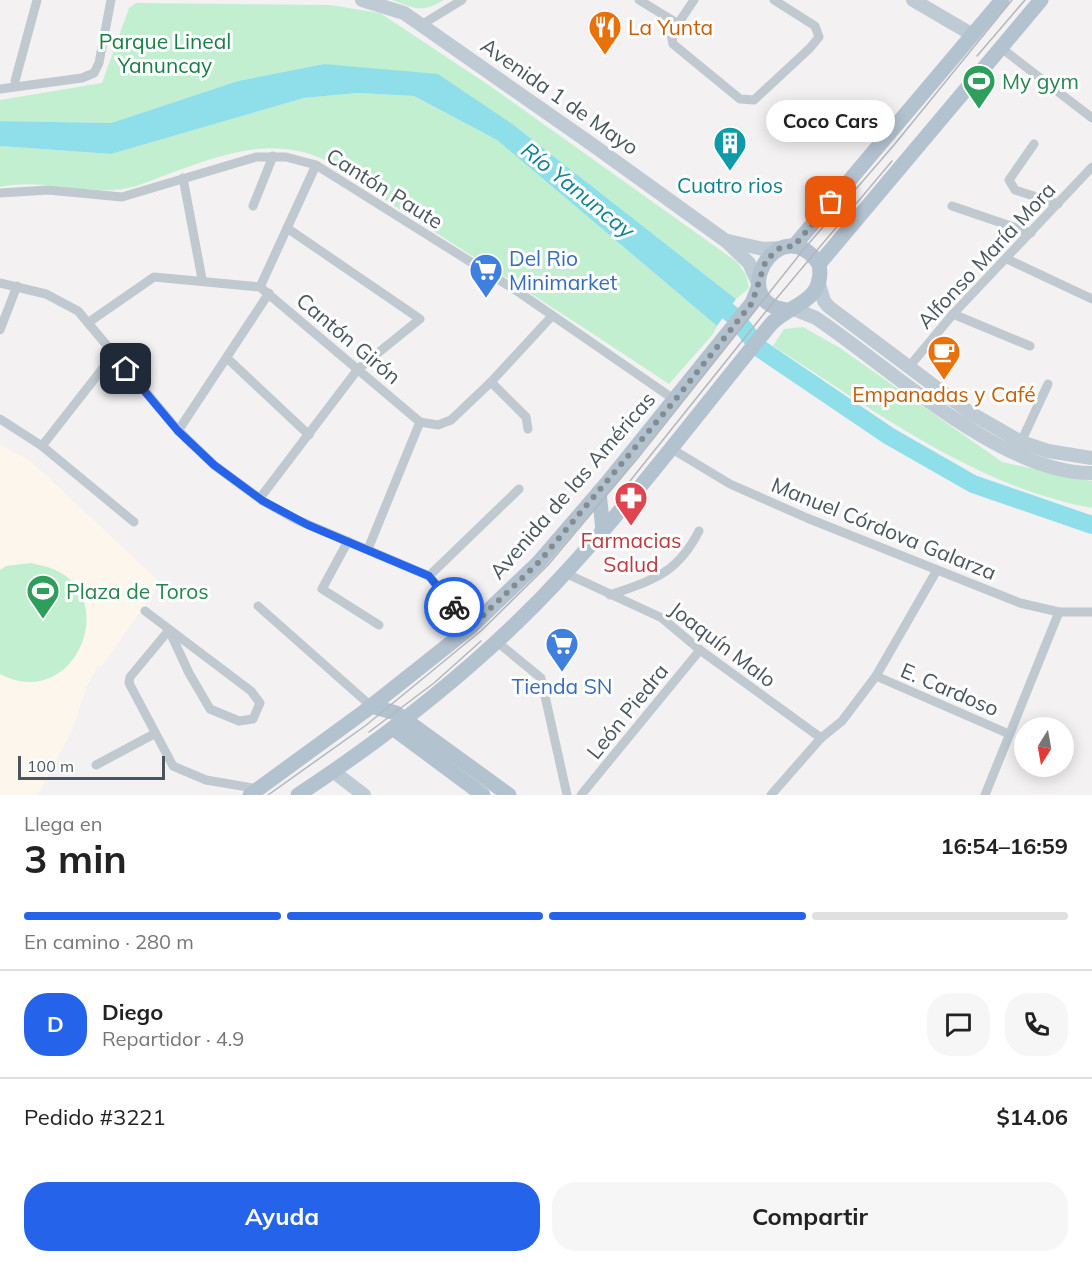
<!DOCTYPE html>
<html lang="es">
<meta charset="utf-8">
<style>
:root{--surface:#fff;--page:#f6f6f6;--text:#222;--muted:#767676;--line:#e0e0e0;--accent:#2563eb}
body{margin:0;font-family:Mulish,sans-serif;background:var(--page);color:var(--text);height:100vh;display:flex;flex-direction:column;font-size:22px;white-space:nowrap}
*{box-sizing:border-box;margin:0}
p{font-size:20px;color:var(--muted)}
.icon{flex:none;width:33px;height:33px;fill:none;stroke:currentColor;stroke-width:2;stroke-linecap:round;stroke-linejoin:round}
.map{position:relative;height:795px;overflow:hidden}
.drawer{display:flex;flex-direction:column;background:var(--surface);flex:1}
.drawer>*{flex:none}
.needle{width:39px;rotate:191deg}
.tools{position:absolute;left:1014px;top:717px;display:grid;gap:12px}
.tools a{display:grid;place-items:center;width:60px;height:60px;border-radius:50%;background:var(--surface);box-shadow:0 3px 15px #0003;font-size:30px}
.scale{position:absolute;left:18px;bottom:15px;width:147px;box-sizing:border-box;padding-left:6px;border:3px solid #49565e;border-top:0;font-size:16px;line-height:21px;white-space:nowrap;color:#49565e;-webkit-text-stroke:4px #fff;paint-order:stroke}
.pin{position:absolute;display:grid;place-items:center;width:51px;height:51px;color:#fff;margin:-26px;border-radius:12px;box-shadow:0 3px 9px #0006}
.courier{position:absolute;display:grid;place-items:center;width:60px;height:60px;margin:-30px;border:4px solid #2563eb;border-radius:50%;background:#fff;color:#222;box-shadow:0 2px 8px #0007}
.bubble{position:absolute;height:42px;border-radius:21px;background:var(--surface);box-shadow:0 3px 15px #0003;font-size:20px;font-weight:700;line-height:42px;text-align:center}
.headline em{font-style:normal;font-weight:700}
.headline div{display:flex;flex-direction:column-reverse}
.headline{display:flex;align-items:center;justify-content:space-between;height:102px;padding:0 24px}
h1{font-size:39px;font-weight:700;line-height:45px}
.bar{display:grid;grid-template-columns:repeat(4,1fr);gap:9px 6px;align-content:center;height:72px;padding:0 24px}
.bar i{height:8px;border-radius:4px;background:var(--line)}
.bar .active{background:var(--accent)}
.bar p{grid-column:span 4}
.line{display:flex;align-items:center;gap:15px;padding:0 24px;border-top:2px solid var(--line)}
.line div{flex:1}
.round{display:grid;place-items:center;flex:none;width:63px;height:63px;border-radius:24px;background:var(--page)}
.primary-button{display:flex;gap:12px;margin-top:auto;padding:12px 24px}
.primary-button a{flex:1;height:69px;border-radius:24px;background:var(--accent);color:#fff;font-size:24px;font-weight:700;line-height:69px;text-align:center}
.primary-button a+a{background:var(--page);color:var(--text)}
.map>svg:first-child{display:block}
</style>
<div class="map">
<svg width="1092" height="795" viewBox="0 0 1092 795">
<rect width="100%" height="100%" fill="#f3f1f1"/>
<path fill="#fcf6ec" d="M0 444 33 463 161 583 102 666H98L86 688 72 731 38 795H0Z"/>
<g fill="#c1efd0">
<path d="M392 0H444C420 14 416 8 392 0Z"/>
<path d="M136 3 330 5 380 13 490 86 737 262 746 275 749 288 736 299 515 126 324 64 238 81 111 123 0 121V100L102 83 129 8Z"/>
<path d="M358 93 414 96 497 140 717 326 713 334 669 384C555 308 439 236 325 160 271 135 219 155 166 175 149 181 133 189 114 190 75 192 39 179 0 187V146L111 154 304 98Z"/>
<path d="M803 327 840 348 1002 462 1092 481V508C973 486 873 409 773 346L784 329Z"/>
<path d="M31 563C38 565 46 566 53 569 122 597 75 713 0 674V570L6 566Z"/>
</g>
<path fill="#8fdfeb" d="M324 64 438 74 515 126 736 299 717 326 497 140 414 96 358 93 304 98 111 154 0 146V121L111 123 238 81Z"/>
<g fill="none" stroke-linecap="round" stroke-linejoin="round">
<path stroke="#8fdfeb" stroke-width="18" d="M710 297 735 317 759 348 889 436 973 484 1092 525"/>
<g stroke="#bfc9cf" stroke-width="9">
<path d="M639 0 677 23"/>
<path d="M694 0 671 34 673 44 740 99 754 100 810 48 819 37 815 26 774 0"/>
<path d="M421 25 462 0"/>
<path d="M1000 47 1092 118"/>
<path d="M15 81 37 0"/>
<path d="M0 89 82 78 94 73 99 63 111 0"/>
<path d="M1034 144 1009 180 1015 190 1058 204"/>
<path d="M183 178 202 279"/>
<path d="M0 193 48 190 122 197 256 157H286L316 165 517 291 675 400"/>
<path d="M253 206 273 156"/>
<path d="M952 206 1031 233"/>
<path d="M1007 259 1092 299"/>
<path d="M0 283 46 294 78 311 176 428 214 465 263 501 295 519 429 576 471 627"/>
<path d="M260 287 316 165"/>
<path d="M953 314 1030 346"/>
<path d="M89 322 154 277 260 287 420 422 438 425 451 420 491 382 552 316"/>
<path d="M0 330 17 286"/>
<path d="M227 358 309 435"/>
<path d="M908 368 953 314 1092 167"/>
<path d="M491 382 526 417 528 429"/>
<path d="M0 419 42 446 134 522"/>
<path d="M178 431 269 293"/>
<path d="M1021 442 1048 384"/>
<path d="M42 446 114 354"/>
<path d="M672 449 730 484 807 518 1020 603 1059 612H1092"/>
<path d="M260 498 358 369 420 319 287 228"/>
<path d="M348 541 322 589 379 625"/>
<path d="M368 549 420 422"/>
<path d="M565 573 662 618 700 650 821 738"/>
<path d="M429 576 519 489"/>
<path d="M610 595C653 580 677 574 699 531"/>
<path d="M258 606 371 706"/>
<path d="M145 611 251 691 260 703 253 719 239 721 210 709 189 673 169 630"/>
<path d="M169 630 130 677 129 683 173 766 206 780 259 789"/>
<path d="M496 641 541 678 567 795"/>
<path d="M876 676 1009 734"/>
<path d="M96 765 154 734"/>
<path d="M581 795 700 650"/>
<path d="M771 795 821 738 842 721 876 676 937 570"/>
<path d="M985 795 1059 612"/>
</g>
<g stroke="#bfcbd4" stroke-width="14">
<path d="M362 0 404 13 590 143 726 241 749 263 758 283"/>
<path d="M913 0 973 35"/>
<path d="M728 241 763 249 780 248"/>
<path d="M818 281 824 301 829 307 969 412 1021 442 1048 451 1092 458"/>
<path d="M794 309 816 318C889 367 1002 474 1092 473"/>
<path d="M334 772 364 795"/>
</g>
<g stroke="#b2c2cf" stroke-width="15">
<path d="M794 246 1002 0"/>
<path d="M819 264 1041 0"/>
<path d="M599 492 603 530"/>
<path d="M371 706 396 713 509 795"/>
<path d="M394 729 483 795"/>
<path d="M250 795 365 711 471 627 539 562 607 483 752 303 758 288"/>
<path d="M298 795C395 731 488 658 566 572 639 493 703 407 771 324 790 304 826 302 819 264 779 207 724 304 788 310"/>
</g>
<g stroke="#b3b7bb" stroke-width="1.5">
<path d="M977 56 1025 0"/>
<path d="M630 481 771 305 892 161"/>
<path d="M369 732 434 683 481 641"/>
<path d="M268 795 365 726 482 630 548 565 637 459 804 249 894 145 1012 0"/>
</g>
</g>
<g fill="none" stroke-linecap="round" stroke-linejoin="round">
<path stroke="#848c91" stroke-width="6" stroke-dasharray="0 10.8" d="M454 607 471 627 539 562 675 400 752 303 766 260 780 248 794 246 831 202"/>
<path stroke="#2563eb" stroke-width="8" d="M126 369 178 431 214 465 263 501 308 525 429 576 454 607"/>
</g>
<defs>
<g id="restaurant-pin" transform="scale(1.725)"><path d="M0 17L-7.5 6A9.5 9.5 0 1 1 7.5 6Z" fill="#e8710a" stroke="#fff"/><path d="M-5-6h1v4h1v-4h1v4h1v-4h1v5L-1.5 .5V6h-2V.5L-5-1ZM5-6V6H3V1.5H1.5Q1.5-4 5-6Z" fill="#fff"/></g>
<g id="stadium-pin" transform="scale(1.725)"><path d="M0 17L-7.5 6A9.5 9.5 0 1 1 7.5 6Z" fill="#2e9e5b" stroke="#fff"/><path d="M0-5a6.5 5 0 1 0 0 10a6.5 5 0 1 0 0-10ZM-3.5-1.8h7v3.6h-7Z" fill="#fff"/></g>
<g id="building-pin" transform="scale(1.725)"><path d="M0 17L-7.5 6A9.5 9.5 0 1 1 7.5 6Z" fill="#0f9aa8" stroke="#fff"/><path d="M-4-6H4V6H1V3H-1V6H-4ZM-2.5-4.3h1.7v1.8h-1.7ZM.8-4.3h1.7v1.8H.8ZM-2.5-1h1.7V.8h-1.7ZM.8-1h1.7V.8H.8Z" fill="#fff"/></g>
<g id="supermarket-pin" transform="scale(1.725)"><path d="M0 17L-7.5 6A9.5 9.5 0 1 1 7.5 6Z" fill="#3f7fe0" stroke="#fff"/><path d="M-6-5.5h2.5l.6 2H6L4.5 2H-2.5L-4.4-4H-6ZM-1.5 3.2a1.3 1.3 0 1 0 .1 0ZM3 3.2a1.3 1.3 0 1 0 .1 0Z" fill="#fff"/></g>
<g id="cafe-pin" transform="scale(1.725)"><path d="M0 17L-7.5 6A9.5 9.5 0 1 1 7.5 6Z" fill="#e8710a" stroke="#fff"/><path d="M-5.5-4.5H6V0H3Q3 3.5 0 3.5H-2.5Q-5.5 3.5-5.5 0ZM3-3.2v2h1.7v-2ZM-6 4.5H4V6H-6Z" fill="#fff"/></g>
<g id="pharmacy-pin" transform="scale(1.725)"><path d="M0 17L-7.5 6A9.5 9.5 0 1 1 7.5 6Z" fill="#e0444e" stroke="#fff"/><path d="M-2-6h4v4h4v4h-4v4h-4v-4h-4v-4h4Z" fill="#fff"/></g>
</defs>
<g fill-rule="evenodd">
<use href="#restaurant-pin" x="605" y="27"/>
<use href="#stadium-pin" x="979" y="81"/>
<use href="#building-pin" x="730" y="143"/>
<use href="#supermarket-pin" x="486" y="270"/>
<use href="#cafe-pin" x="944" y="352"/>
<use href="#pharmacy-pin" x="631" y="498"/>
<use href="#stadium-pin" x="43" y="591"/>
<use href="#supermarket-pin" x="562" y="644"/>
</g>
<g text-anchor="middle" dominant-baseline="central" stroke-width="6" stroke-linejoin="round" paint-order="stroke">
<g font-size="21" fill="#c56008" stroke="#fff" text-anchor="start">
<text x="628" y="27">La Yunta</text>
<text x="944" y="394" text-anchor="middle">Empanadas y Café</text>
</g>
<g font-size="21" fill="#198045" stroke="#fff">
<text x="165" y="41">Parque Lineal<tspan x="165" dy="24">Yanuncay</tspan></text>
</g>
<g font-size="21" fill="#27864d" stroke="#fff" text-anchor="start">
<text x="1002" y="81">My gym</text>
<text x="66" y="591">Plaza de Toros</text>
</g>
<g font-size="21" fill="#49565e" stroke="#fff">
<text transform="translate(560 96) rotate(35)">Avenida 1 de Mayo</text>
<text transform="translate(385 188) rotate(32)">Cantón Paute</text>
<text transform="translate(986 255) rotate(-47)">Alfonso María Mora</text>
<text transform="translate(349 338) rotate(40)">Cantón Girón</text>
<text transform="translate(572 485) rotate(-49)">Avenida de las Américas</text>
<text transform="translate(884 528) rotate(22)">Manuel Córdova Galarza</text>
<text transform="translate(723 644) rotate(37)">Joaquín Malo</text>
<text transform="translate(950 689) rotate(23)">E. Cardoso</text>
<text transform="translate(627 711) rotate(-51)">León Piedra</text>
</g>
<g font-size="21" fill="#0d838f" stroke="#fff">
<text x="730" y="185">Cuatro rios</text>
</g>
<g font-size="21" fill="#366cbe" stroke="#fff" text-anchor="start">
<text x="509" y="258">Del Rio<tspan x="509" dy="24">Minimarket</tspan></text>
<text x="562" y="686" text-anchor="middle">Tienda SN</text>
</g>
<g font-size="21" fill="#be3a42" stroke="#fff">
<text x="631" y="540">Farmacias<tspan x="631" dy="24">Salud</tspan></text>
</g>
<g font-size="22" font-style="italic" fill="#0f8295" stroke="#fff">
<text transform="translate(578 190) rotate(39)">Río Yanuncay</text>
</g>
</g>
</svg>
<div class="tools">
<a><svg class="needle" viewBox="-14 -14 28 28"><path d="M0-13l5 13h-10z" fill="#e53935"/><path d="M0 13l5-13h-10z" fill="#767676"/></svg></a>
</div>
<div class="scale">100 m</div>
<div class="pin" style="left:831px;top:202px;background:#ea580c"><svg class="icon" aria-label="bag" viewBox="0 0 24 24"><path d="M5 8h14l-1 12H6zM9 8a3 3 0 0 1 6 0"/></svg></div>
<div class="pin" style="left:126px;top:369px;background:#1f2937"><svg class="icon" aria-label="home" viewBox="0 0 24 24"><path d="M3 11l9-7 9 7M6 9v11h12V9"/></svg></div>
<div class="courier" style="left:454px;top:607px"><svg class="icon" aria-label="bike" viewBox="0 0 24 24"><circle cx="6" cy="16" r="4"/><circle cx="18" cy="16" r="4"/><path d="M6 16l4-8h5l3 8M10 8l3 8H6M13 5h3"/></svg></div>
<div class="bubble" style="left:766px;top:100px;width:129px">Coco Cars</div>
</div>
<section class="drawer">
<div class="headline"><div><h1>3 min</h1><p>Llega en</p></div><em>16:54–16:59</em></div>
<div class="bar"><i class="active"></i><i class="active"></i><i class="active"></i><i></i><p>En camino · 280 m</p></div>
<div class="line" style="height:108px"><b class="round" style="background:var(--accent);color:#fff">D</b><div><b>Diego</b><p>Repartidor · 4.9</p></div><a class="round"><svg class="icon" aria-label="chat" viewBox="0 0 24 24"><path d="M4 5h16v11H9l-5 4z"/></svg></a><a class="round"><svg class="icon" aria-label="phone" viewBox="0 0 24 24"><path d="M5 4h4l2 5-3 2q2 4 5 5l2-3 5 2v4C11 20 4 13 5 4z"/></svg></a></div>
<div class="line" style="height:78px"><div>Pedido #3221</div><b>$14.06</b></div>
<div class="primary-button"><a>Ayuda</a><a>Compartir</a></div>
</section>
